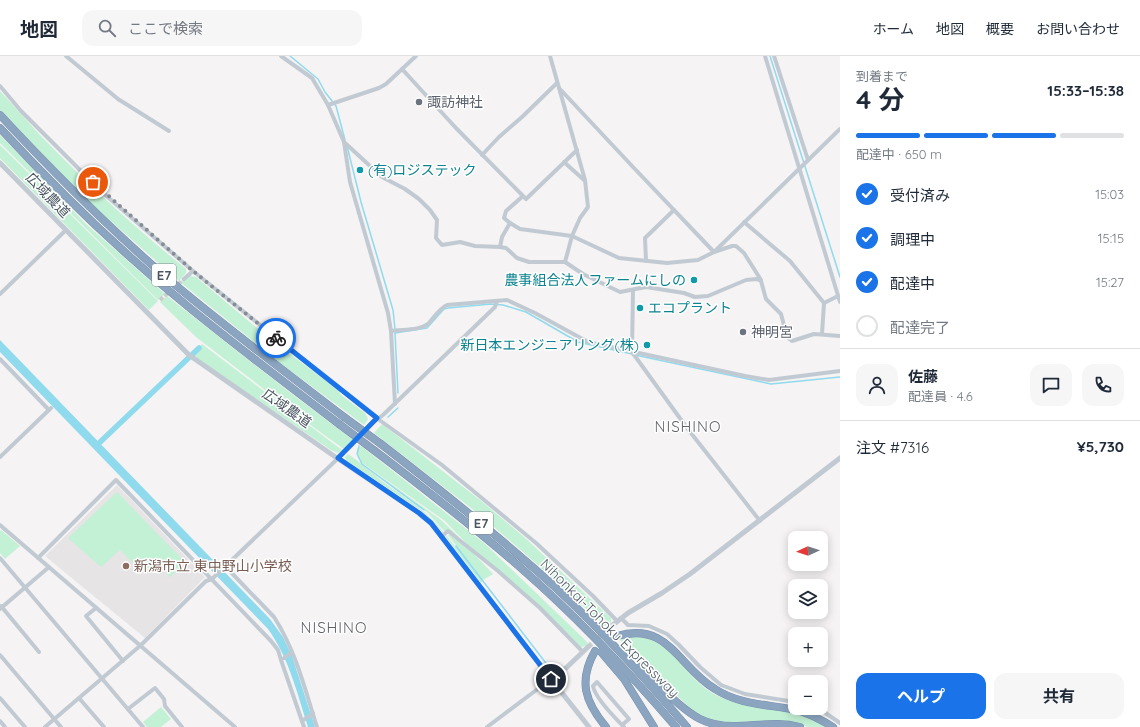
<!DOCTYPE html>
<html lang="ja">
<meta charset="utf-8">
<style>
:root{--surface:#fff;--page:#f6f6f7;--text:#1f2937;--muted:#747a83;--line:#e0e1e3;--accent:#1a73e8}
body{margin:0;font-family:Quicksand,"Noto Sans JP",sans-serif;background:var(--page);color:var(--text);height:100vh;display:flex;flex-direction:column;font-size:15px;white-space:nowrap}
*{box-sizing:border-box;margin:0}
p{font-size:13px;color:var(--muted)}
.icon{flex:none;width:22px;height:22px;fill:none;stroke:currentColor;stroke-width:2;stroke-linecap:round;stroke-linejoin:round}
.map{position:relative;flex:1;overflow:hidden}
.panel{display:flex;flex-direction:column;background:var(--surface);width:300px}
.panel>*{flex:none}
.needle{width:26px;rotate:267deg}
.controls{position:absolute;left:788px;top:475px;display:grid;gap:8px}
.controls a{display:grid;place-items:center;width:40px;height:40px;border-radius:8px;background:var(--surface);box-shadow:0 2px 10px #0003;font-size:20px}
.pin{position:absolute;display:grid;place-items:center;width:34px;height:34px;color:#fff;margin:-17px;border:2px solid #fff;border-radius:50%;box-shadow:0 1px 4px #0007}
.courier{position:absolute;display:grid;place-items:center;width:40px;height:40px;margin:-20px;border:3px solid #1a73e8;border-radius:50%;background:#fff;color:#222;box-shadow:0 1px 5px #0007}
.overview em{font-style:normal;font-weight:700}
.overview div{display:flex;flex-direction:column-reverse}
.overview{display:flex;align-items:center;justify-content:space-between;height:68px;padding:0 16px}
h1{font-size:26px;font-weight:700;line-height:30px}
.bar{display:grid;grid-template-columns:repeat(4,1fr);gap:6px 4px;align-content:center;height:48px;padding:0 16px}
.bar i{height:5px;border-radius:3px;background:var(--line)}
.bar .selected{background:var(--accent)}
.bar p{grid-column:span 4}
.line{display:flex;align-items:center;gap:10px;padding:0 16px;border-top:1px solid var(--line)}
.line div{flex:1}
.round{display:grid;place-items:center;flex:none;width:42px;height:42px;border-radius:12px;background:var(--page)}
ol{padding:0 16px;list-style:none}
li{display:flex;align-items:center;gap:12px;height:44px}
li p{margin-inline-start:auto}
li .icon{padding:4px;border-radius:50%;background:var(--accent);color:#fff;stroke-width:4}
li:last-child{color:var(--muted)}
li i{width:22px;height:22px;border:2px solid var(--line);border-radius:50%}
.button{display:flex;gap:8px;margin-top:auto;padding:8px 16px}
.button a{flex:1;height:46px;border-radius:12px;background:var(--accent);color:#fff;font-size:16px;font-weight:700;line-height:46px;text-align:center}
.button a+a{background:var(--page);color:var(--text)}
header{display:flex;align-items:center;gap:24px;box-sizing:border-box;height:56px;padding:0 20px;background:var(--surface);border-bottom:1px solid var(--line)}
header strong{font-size:19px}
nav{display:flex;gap:22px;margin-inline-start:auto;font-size:14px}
.search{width:280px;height:36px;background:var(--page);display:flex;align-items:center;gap:10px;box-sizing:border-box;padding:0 14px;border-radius:12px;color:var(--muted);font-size:15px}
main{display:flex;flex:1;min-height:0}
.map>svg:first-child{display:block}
</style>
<header>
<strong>地図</strong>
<div class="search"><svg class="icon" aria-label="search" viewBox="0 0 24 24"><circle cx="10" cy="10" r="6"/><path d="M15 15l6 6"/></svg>ここで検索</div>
<nav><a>ホーム</a><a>地図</a><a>概要</a><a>お問い合わせ</a></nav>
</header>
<main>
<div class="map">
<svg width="840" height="671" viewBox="0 0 840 671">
<rect width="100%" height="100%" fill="#f5f3f3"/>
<path fill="#e6e4e5" d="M117 429 205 521 145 582 45 500Z"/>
<g fill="#c3f1d5">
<path d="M0 35C13 49 26 64 39 78 85 126 134 171 186 213V217L179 225 88 145 4 58 0 54Z"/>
<path d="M0 79 86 168 165 238 158 244 0 87Z"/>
<path d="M0 89 158 245 149 254 0 102Z"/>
<path d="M190 220 196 221 269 282 339 335 341 339 365 357 368 363 364 369 280 307 180 226 184 222Z"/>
<path d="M167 240 288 335 353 384 344 393 316 373 196 281 160 246Z"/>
<path d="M202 288 322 379 342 394 338 397 331 394 202 306 194 299Z"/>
<path d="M382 368 480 444 524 481 611 562V567L605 570 530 502 480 459 374 377Z"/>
<path d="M361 390 484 487 582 581 588 587 586 590 581 591 578 588 490 507 467 488 445 465 361 406C358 401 356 394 361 390Z"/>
<path d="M348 398C360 406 371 416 382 425 404 441 428 455 444 477H443L432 464 420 454 346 404 345 401Z"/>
<path d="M365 409 441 464 459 481 445 476 428 457Z"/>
<path d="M117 436 182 503 179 506 182 510 170 521 157 507 149 514 145 509 140 514 120 494 101 511 68 482Z"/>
<path d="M1 474 20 490 5 503 0 497V475Z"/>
<path d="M446 479 483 525 481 527 446 481Z"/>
<path d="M448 479H450L474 498 493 518 483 524Z"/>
<path d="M638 580C642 581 648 582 652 584 677 596 689 624 714 638 734 649 757 649 779 654 796 657 812 662 827 671H808L787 665 724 667 706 663 691 653 620 584 628 581Z"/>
<path d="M161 651 171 663 161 671H147L143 666Z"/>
</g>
<path fill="#90daee" d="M0 284 270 563 283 581 292 600 315 671H308C297 637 289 602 268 573L0 296Z"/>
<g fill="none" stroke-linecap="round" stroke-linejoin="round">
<g stroke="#90daee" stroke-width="1.5">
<path d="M290 0 318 23 325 36 336 50 345 84"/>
<path d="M770 0 840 221"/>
<path d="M347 90 361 146 393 254 395 273"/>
<path d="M395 277 427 272 444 253 448 252 491 248 503 249 526 256 578 286 632 298"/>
<path d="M395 277 398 337"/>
<path d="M635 299 771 328 840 321"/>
<path d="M388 361 398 352"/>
<path d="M359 390 357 398 362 408 424 454"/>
<path d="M456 490 552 615"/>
</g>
<path stroke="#90daee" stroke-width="5.5" d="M97 389 199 292"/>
<path stroke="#caccce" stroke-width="4" stroke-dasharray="4 2" stroke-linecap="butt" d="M160 244 184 223"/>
<path stroke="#caccce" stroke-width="5" stroke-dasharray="5 2.5" stroke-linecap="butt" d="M588 591 609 572"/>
<g stroke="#7690ad" stroke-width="8">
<g id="motorway">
<path d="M0 59C53 116 108 171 167 222 224 270 284 315 344 361"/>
<path d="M0 72C59 136 123 198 191 253 239 292 289 330 339 368"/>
<path d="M381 388C434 429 486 470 536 514 591 562 640 616 687 671"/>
<path d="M375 395C425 433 474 471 521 512 577 561 628 615 676 671"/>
<path d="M617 580C669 565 678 611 715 633 741 650 771 648 800 655 812 659 822 664 833 671"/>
<path d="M595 595C578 625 585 646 606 671"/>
<path d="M601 596 624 623 654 671"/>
<path d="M640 611C657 626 680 653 700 663 710 668 722 670 733 670 756 670 777 665 800 671"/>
</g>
</g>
<g stroke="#c1cad2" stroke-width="4">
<path d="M66 0 118 43 169 75"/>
<path d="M281 0 312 22 328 49 344 86 350 126 388 257 391 275 395 348"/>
<path d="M550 0 585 124 588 151 580 162 572 180 565 206"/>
<path d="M765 0 840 246"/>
<path d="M774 0 808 104"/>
<path d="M402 13 455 71 526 143 577 94"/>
<path d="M0 30 21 55 103 137 193 215 371 358 442 409 536 487 593 540 617 565"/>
<path d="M559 32 633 111 714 196 840 73"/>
<path d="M328 49 379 32 386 28 416 0"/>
<path d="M344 86 382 121 405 133 419 143 430 154 437 164 436 182 442 189 460 186 475 190 500 191 506 192 517 202 529 206H565L583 218 620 236 646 231 684 237 695 241 708 240 746 224 757 223 761 225 766 243 781 258 787 281 792 285 814 278 840 280"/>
<path d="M482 99 499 81 522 61 557 27"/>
<path d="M564 106 584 124"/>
<path d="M744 166 790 205 824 247 822 278"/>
<path d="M510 167 520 173 572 180 619 202 667 207 698 204 714 196 732 190H736L744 197 761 224"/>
<path d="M500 191 502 181 510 167 504 162 506 155 523 140"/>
<path d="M646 205 645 182 674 154"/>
<path d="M184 223 193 215"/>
<path d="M633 234 632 296 687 372 760 465"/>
<path d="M0 238 66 174"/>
<path d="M824 247 838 240"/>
<path d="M391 275C403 273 420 275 429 267 435 260 439 253 447 249L507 244 535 257 588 286 745 320 769 324 840 315"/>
<path d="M0 303 49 354"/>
<path d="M0 401 51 352"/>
<path d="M0 469 235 671"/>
<path d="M441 481 448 475 498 515 540 552 583 596"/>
<path d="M0 502 143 671"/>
<path d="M38 502 116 424 271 585 278 594 281 604 304 671"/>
<path d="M225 510 274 561C296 595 305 634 317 671"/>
<path d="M1 550 39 596"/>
<path d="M96 552 86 560 123 605"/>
<path d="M0 553 49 511"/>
<path d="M621 562 628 569 649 570 667 578 679 589 700 611 721 629 745 638 795 646"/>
<path d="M0 599 61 671"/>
<path d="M284 602 292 596"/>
<path d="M0 642 25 671"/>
<path d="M79 642 104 671"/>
<path d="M814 652 824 656 840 667"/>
<path d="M128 653 155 632 164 643 165 650 182 671"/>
<path d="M0 665 5 671"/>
<path d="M302 665 313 657"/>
<path d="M622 669 629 663 597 626 593 630C595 642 615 662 624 671"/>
<path d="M45 671 141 589 206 525 212 523 354 387 371 368 383 359 495 251 497 245"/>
<path d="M487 671 551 623"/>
</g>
<g stroke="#c1cad2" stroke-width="5">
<path d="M0 107 189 299 334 400 419 457 431 467 551 623 589 671"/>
<path d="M609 572 628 557 662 537 690 518 840 402"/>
<path d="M551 623 566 612 588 591"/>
</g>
<use href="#motorway" stroke="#8ba5c1" stroke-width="7"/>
<g stroke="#7690ad" stroke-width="8" stroke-linecap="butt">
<g id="motorway-bridge">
<path d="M344 361 381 388"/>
<path d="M339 368 375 395"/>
</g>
</g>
<use href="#motorway-bridge" stroke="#8ba5c1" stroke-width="7"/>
</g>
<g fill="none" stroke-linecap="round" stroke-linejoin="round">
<path stroke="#868d94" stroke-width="4" stroke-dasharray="0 7.2" d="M93 126 193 215 276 282"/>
<path stroke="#1a73e8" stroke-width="5" d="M276 282 377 362 338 402 419 457 431 467 551 623"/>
</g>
<g fill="#6b7280" stroke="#fff" stroke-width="1.5">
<circle cx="419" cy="46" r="4"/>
<circle cx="743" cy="276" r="4"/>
</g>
<g fill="#0f9aa8" stroke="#fff" stroke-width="1.5">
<circle cx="360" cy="114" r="4"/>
<circle cx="694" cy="224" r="4"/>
<circle cx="640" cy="252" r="4"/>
<circle cx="647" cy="289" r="4"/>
</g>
<circle fill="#8d6e63" stroke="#fff" stroke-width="1.5" cx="126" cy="510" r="4"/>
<g text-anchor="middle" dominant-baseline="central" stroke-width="3" stroke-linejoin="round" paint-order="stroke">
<g fill="#fff" stroke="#808990" stroke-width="1">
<rect x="152" y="208" width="24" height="22" rx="3"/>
<rect x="469" y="456" width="24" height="22" rx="3"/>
</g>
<g font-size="13" font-weight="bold" fill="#4a5661">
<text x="164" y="219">E7</text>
<text x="481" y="467">E7</text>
</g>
<g font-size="14" fill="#5b616d" stroke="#fff" text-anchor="start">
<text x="427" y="46">諏訪神社</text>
<text x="751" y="276">神明宮</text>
</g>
<g font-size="14" fill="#0d838f" stroke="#fff" text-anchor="start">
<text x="368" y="114">(有)ロジステック</text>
<text x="686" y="224" text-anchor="end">農事組合法人ファームにしの</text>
<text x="648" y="252">エコプラント</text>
<text x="639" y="289" text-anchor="end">新日本エンジニアリング(株)</text>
</g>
<g font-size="14" fill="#4a5661" stroke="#fff">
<text transform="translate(48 139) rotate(46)">広域農道</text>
<text transform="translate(287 352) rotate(35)">広域農道</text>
<text transform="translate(610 572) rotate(45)">Nihonkai-Tohoku Expressway</text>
</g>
<g font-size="14" fill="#785e54" stroke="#fff" text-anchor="start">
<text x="134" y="510">新潟市立 東中野山小学校</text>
</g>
<g font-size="15" letter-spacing="1" fill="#5f6368" stroke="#fff">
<text x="688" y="370">NISHINO</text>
<text x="334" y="571">NISHINO</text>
</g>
</g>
</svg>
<div class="controls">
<a><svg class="needle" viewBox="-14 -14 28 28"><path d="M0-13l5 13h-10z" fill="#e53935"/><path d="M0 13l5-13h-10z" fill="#747a83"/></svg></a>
<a><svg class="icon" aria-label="layers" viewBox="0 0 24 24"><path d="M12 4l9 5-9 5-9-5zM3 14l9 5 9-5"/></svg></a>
<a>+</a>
<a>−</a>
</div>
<div class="pin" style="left:93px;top:126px;background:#ea580c"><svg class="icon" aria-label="bag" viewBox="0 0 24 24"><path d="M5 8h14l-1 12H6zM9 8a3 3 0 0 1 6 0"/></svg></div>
<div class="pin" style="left:551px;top:623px;background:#1f2937"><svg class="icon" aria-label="home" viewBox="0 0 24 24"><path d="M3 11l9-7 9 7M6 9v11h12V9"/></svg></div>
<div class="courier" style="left:276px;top:282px"><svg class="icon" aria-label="bike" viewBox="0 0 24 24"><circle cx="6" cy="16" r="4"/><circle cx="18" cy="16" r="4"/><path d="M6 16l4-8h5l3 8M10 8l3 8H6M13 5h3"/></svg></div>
</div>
<section class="panel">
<div class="overview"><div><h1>4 分</h1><p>到着まで</p></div><em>15:33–15:38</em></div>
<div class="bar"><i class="selected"></i><i class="selected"></i><i class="selected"></i><i></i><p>配達中 · 650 m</p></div>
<ol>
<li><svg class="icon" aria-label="check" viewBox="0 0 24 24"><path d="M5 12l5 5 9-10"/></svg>受付済み<p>15:03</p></li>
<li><svg class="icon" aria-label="check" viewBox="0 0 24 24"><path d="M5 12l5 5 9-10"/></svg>調理中<p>15:15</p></li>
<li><svg class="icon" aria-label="check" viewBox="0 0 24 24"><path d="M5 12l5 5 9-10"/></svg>配達中<p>15:27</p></li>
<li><i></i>配達完了</li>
</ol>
<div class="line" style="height:72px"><a class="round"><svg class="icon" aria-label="person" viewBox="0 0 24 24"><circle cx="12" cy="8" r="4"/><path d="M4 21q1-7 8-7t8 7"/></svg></a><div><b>佐藤</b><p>配達員 · 4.6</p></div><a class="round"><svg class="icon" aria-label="chat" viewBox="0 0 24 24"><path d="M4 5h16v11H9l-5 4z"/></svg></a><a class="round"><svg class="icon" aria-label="phone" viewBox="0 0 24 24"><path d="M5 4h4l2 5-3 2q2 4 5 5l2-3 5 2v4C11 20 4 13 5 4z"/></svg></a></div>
<div class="line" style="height:52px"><div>注文 #7316</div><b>¥5,730</b></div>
<div class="button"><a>ヘルプ</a><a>共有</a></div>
</section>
</main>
